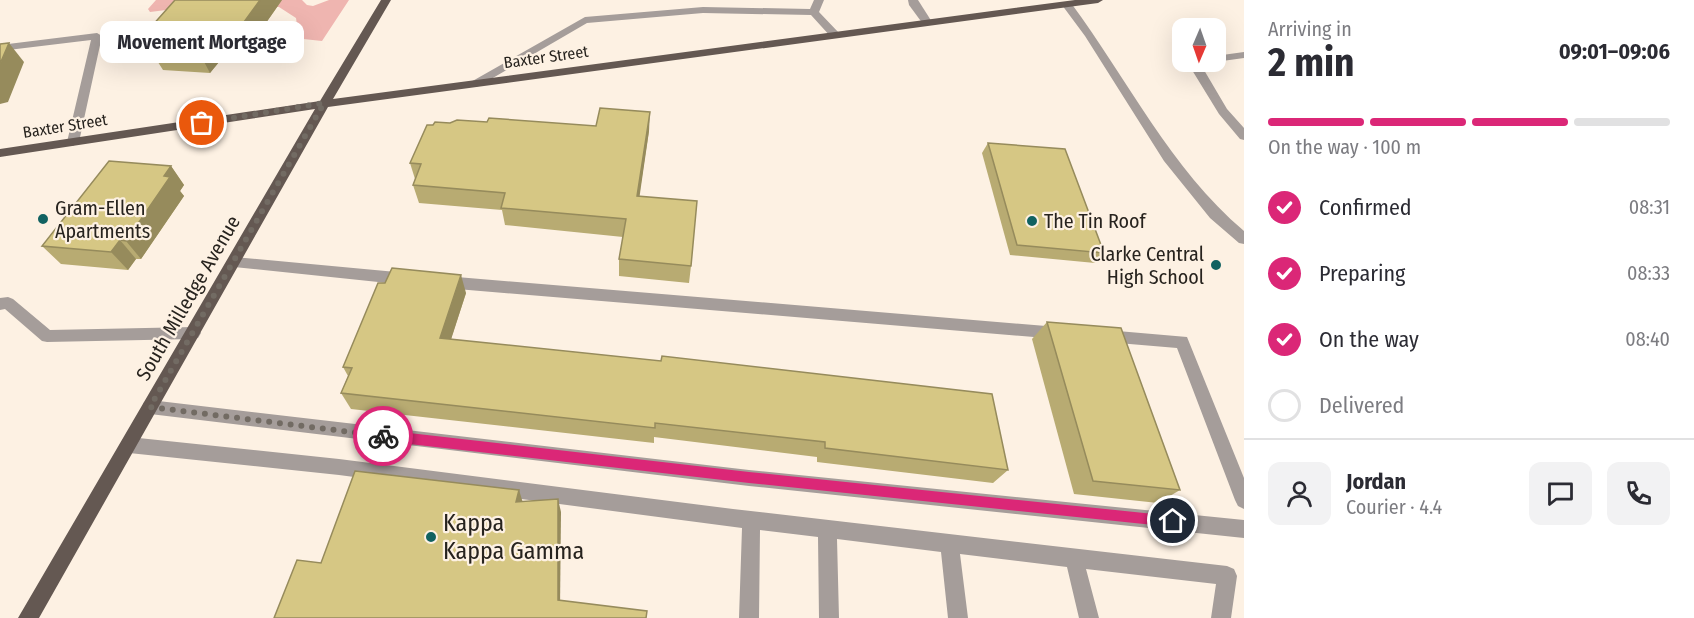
<!DOCTYPE html>
<meta charset="utf-8">
<style>
:root{--surface:#fff;--page:#f2f2f3;--text:#2b2b33;--muted:#7c7c81;--line:#e1e1e2;--accent:#db2777}
body{margin:0;font-family:"Fira Sans Condensed",sans-serif;background:var(--page);color:var(--text);height:100vh;display:flex;flex-direction:column;font-size:22px;white-space:nowrap}
*{box-sizing:border-box;margin:0}
p{font-size:20px;color:var(--muted)}
.icon{flex:none;width:33px;height:33px;fill:none;stroke:currentColor;stroke-width:2;stroke-linecap:round;stroke-linejoin:round}
.map{position:relative;flex:1;overflow:hidden}
.details{display:flex;flex-direction:column;background:var(--surface);width:450px}
.details>*{flex:none}
.needle{width:39px;rotate:182deg}
.tools{position:absolute;left:1172px;top:18px;display:grid;gap:12px}
.tools a{display:grid;place-items:center;width:54px;height:54px;border-radius:12px;background:var(--surface);box-shadow:0 6px 24px #0002;font-size:30px}
.pin{position:absolute;display:grid;place-items:center;width:51px;height:51px;color:#fff;margin:-26px;border:3px solid #fff;border-radius:50%;box-shadow:0 2px 6px #0007}
.courier{position:absolute;display:grid;place-items:center;width:60px;height:60px;margin:-30px;border:4px solid #db2777;border-radius:50%;background:#fff;color:#222;box-shadow:0 2px 8px #0007}
.bubble{position:absolute;height:42px;border-radius:12px;background:var(--surface);box-shadow:0 6px 24px #0002;font-size:20px;font-weight:700;line-height:42px;text-align:center}
.head em{font-style:normal;font-weight:700}
.head div{display:flex;flex-direction:column-reverse}
.head{display:flex;align-items:center;justify-content:space-between;height:102px;padding:0 24px}
h1{font-size:39px;font-weight:700;line-height:45px}
.bar{display:grid;grid-template-columns:repeat(4,1fr);gap:9px 6px;align-content:center;height:72px;padding:0 24px}
.bar i{height:8px;border-radius:4px;background:var(--line)}
.bar .active{background:var(--accent)}
.bar p{grid-column:span 4}
.line{display:flex;align-items:center;gap:15px;padding:0 24px;border-top:2px solid var(--line)}
.line div{flex:1}
.round{display:grid;place-items:center;flex:none;width:63px;height:63px;border-radius:12px;background:var(--page)}
ol{padding:0 24px;list-style:none}
li{display:flex;align-items:center;gap:18px;height:66px}
li p{margin-inline-start:auto}
li .icon{padding:6px;border-radius:50%;background:var(--accent);color:#fff;stroke-width:4}
li:last-child{color:var(--muted)}
li i{width:33px;height:33px;border:3px solid var(--line);border-radius:50%}
main{display:flex;flex:1;min-height:0}
.map>svg:first-child{display:block}
</style>
<main>
<div class="map">
<svg width="1244" height="618" viewBox="0 0 1244 618">
<rect width="100%" height="100%" fill="#fdf1e3"/>
<path fill="#efb5b0" d="M156 0H302L307 5 313 6 329 0H349L322 41 294 38 298 32 296 18 279 7 218 4 161 30 166 10 150 12 148 9Z"/>
<g fill="none" stroke-linecap="round" stroke-linejoin="round">
<g fill="#a59d9a" fill-rule="evenodd">
<path d="M814 0H824L819 12 839 33V37H831L811 15 703 13 587 23 479 86 475 87 469 83 585 17 703 7 810 9Z"/>
<path d="M908 0H918L932 22 931 24H923L909 5Z"/>
<path d="M1067 2 1071 3C1128 80 1170 168 1244 231V244L1239 243 1210 218 1164 161 1085 36 1062 5Z"/>
<path d="M97 33 102 36 79 142 73 146 67 142 91 40 0 51V45Z"/>
<path d="M1244 52V58L1215 62H1212H1215V56Z"/>
<path d="M1197 62H1208L1204 70 1227 109 1244 128V140L1240 139 1219 114 1192 70Z"/>
<path d="M234 257 407 273 412 275 414 279 412 283 407 285 234 267 229 266 227 262 229 258Z"/>
<path d="M445 276 1058 327 1063 328 1066 333 1063 338 1058 339 445 288 440 286 438 282 440 278Z"/>
<path d="M8 297 13 299 50 330 193 327 198 328 201 333 198 338 193 339 47 342 42 341 5 309 0 310V298Z"/>
<path d="M1106 330 1187 337 1244 478V509L1238 506 1235 500 1177 348 1106 342 1101 341 1098 336 1101 331Z"/>
<path d="M150 400 749 470 1244 520V538L749 486 150 414 144 412 142 407 144 402Z"/>
<path d="M129 437 339 459 733 509 1227 566 1234 569 1237 576 1231 618H1211L1216 584 1086 569 1099 618H1079L1067 567 960 554 968 618H948L941 552 837 539 839 618H819L818 537 760 530 759 618H739L742 528 339 475 129 453 123 451 120 445 123 439Z"/>
</g>
<path fill="#645852" fill-rule="evenodd" d="M381 0H391L333 99 1075 0H1103L1098 3 328 107 39 618H18L315 109 0 157V149L320 101Z"/>
</g>
<g fill="#b8ab72">
<path d="M282 0 238 63 219 62 210 73 163 70 142 37Z"/>
<path d="M450 123 649 131 639 196 691 266 689 283 619 276V259L623 237 505 225 502 210 419 203 413 185 415 179 410 163 433 125Z"/>
<path d="M988 143 1104 253 1095 263 1010 255 982 153Z"/>
<path d="M171 166 184 185 180 191 184 196 141 259H136L128 270 61 264 42 246Z"/>
<path d="M385 283 466 293 451 339 1008 470 993 483 817 462V457L654 437V443L351 409 341 393 348 376 343 367Z"/>
<path d="M1047 322 1180 490 1158 503 1074 494 1032 339Z"/>
</g>
<g fill="#968b5c">
<path d="M260 0H282L238 63 228 44Z"/>
<path d="M209 42 219 62 210 73 200 54Z"/>
<path d="M9 43 24 62 8 102 0 104V64Z"/>
<path d="M650 112 649 131 637 214V196Z"/>
<path d="M171 166 184 185 180 191 184 196 141 259 126 241 164 176Z"/>
<path d="M120 240 136 259 128 270 111 252Z"/>
<path d="M461 275 466 293 446 355 440 338Z"/>
<path d="M519 490 523 503 516 502Z"/>
<path d="M558 499 561 512 560 609 558 600Z"/>
</g>
<g fill="#d6c784" stroke="#968b5c" stroke-width="1.5">
<path d="M175 0H260L228 44 209 42 200 54 151 51 161 38 142 37Z"/>
<path d="M9 43 0 64V44Z"/>
<path d="M600 108 650 112 637 196 697 201 691 266 619 259 626 219 501 208 505 193 413 185 421 164 410 163 427 125H433L435 122 450 123 457 120 487 122 489 118 596 126Z"/>
<path d="M988 143 1065 149 1104 253 1017 245Z"/>
<path d="M109 161 171 166 164 176 170 177 126 241 120 240 111 252 42 246Z"/>
<path d="M392 268 461 275 440 338 661 361 662 356 992 394 1008 470 825 448V442L655 423V428L341 393 352 368 343 367 378 283H385Z"/>
<path d="M1047 322 1121 328 1180 490 1093 481Z"/>
<path d="M355 471 519 490 516 502 558 499V600L647 611 646 618H274L297 560 321 563Z"/>
</g>
<path fill="#db2777" d="M383 430 749 472 1173 516 1179 521 1173 527 749 483 383 441 377 436Z"/>
<g fill="none" stroke-linecap="round" stroke-linejoin="round">
<path stroke="#726b63" stroke-width="6" stroke-dasharray="0 10.8" d="M202 123 324 103 150 407 383 436"/>
</g>
<g fill="#116261" stroke="#fdf1e3" stroke-width="2">
<circle cx="43" cy="219" r="6"/>
<circle cx="1032" cy="221" r="6"/>
<circle cx="1216" cy="265" r="6"/>
<circle cx="431" cy="537" r="6"/>
</g>
<g text-anchor="middle" dominant-baseline="central" stroke-width="4.5" stroke-linejoin="round" paint-order="stroke">
<g font-size="16" fill="#27231e" stroke="#fdf1e3">
<text transform="translate(546 57) rotate(-8)">Baxter Street</text>
<text transform="translate(65 126) rotate(-9)">Baxter Street</text>
</g>
<g font-size="20" fill="#27231e" stroke="#fdf1e3" text-anchor="start">
<text x="55" y="208">Gram-Ellen<tspan x="55" dy="23">Apartments</tspan></text>
<text x="1044" y="221">The Tin Roof</text>
<text x="1204" y="254" text-anchor="end">Clarke Central<tspan x="1204" dy="23">High School</tspan></text>
</g>
<g font-size="20" fill="#27231e" stroke="#fdf1e3">
<text transform="translate(188 298) rotate(-60)">South Milledge Avenue</text>
</g>
<g font-size="24" fill="#27231e" stroke="#fdf1e3" text-anchor="start">
<text x="443" y="523">Kappa<tspan x="443" dy="28">Kappa Gamma</tspan></text>
</g>
</g>
</svg>
<div class="tools">
<a><svg class="needle" viewBox="-14 -14 28 28"><path d="M0-13l5 13h-10z" fill="#e53935"/><path d="M0 13l5-13h-10z" fill="#7c7c81"/></svg></a>
</div>
<div class="pin" style="left:202px;top:123px;background:#ea580c"><svg class="icon" aria-label="bag" viewBox="0 0 24 24"><path d="M5 8h14l-1 12H6zM9 8a3 3 0 0 1 6 0"/></svg></div>
<div class="pin" style="left:1173px;top:521px;background:#1f2937"><svg class="icon" aria-label="home" viewBox="0 0 24 24"><path d="M3 11l9-7 9 7M6 9v11h12V9"/></svg></div>
<div class="courier" style="left:383px;top:436px"><svg class="icon" aria-label="bike" viewBox="0 0 24 24"><circle cx="6" cy="16" r="4"/><circle cx="18" cy="16" r="4"/><path d="M6 16l4-8h5l3 8M10 8l3 8H6M13 5h3"/></svg></div>
<div class="bubble" style="left:100px;top:21px;width:204px">Movement Mortgage</div>
</div>
<section class="details">
<div class="head"><div><h1>2 min</h1><p>Arriving in</p></div><em>09:01–09:06</em></div>
<div class="bar"><i class="active"></i><i class="active"></i><i class="active"></i><i></i><p>On the way · 100 m</p></div>
<ol>
<li><svg class="icon" aria-label="check" viewBox="0 0 24 24"><path d="M5 12l5 5 9-10"/></svg>Confirmed<p>08:31</p></li>
<li><svg class="icon" aria-label="check" viewBox="0 0 24 24"><path d="M5 12l5 5 9-10"/></svg>Preparing<p>08:33</p></li>
<li><svg class="icon" aria-label="check" viewBox="0 0 24 24"><path d="M5 12l5 5 9-10"/></svg>On the way<p>08:40</p></li>
<li><i></i>Delivered</li>
</ol>
<div class="line" style="height:108px"><a class="round"><svg class="icon" aria-label="person" viewBox="0 0 24 24"><circle cx="12" cy="8" r="4"/><path d="M4 21q1-7 8-7t8 7"/></svg></a><div><b>Jordan</b><p>Courier · 4.4</p></div><a class="round"><svg class="icon" aria-label="chat" viewBox="0 0 24 24"><path d="M4 5h16v11H9l-5 4z"/></svg></a><a class="round"><svg class="icon" aria-label="phone" viewBox="0 0 24 24"><path d="M5 4h4l2 5-3 2q2 4 5 5l2-3 5 2v4C11 20 4 13 5 4z"/></svg></a></div>
</section>
</main>
